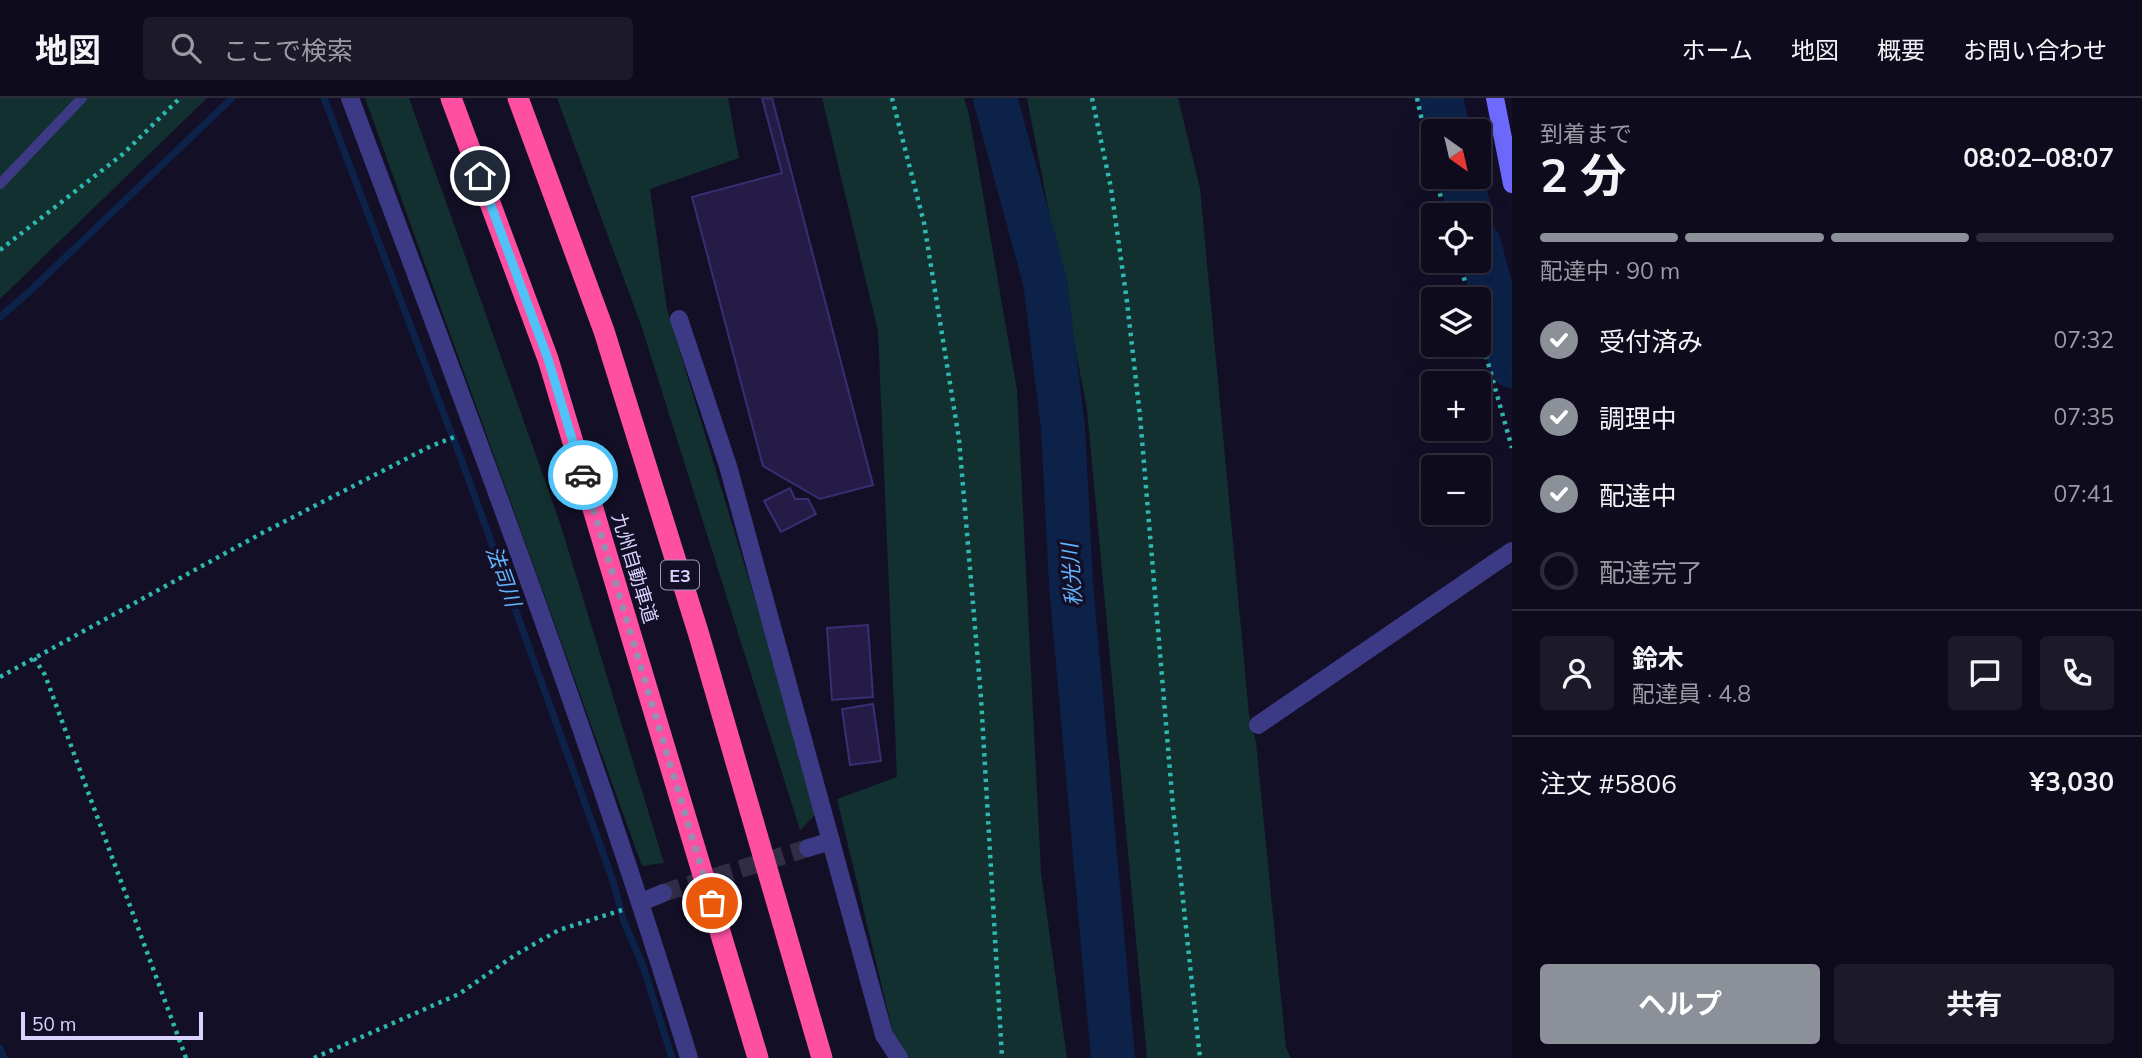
<!DOCTYPE html>
<html lang="ja">
<meta charset="utf-8">
<style>
:root{--surface:#0e0b1c;--page:#1c1929;--text:#f1f3f6;--muted:#9b9ba3;--line:#2e2b3b;--accent:#8c9099}
body{margin:0;font-family:Mulish,"Noto Sans JP",sans-serif;background:var(--page);color:var(--text);height:100vh;display:flex;flex-direction:column;font-size:26px;white-space:nowrap}
*{box-sizing:border-box;margin:0}
p{font-size:23px;color:var(--muted)}
.icon{flex:none;width:38px;height:38px;fill:none;stroke:currentColor;stroke-width:2;stroke-linecap:round;stroke-linejoin:round}
.map{position:relative;flex:1;overflow:hidden}
.details{display:flex;flex-direction:column;background:var(--surface);width:630px}
.details>*{flex:none}
.needle{width:46px;rotate:146deg}
.controls{position:absolute;left:1421px;top:21px;display:grid;gap:14px}
.controls a{display:grid;place-items:center;width:70px;height:70px;border-radius:7px;background:var(--surface);box-shadow:0 7px 28px #0002,0 0 0 2px var(--line);font-size:35px}
.scale{position:absolute;left:21px;bottom:18px;width:182px;box-sizing:border-box;padding-left:7px;border:4px solid #d9d4ff;border-top:0;font-size:19px;line-height:24px;white-space:nowrap;color:#d9d4ff;-webkit-text-stroke:5px #130f26;paint-order:stroke}
.pin{position:absolute;display:grid;place-items:center;width:60px;height:60px;color:#fff;margin:-30px;border:4px solid #fff;border-radius:50%;box-shadow:0 2px 7px #0007}
.courier{position:absolute;display:grid;place-items:center;width:70px;height:70px;margin:-35px;border:5px solid #4fc3f7;border-radius:50%;background:#fff;color:#222;box-shadow:0 2px 9px #0007}
.summary em{font-style:normal;font-weight:700}
.summary div{display:flex;flex-direction:column-reverse}
.summary{display:flex;align-items:center;justify-content:space-between;height:119px;padding:0 28px}
h1{font-size:46px;font-weight:700;line-height:52px}
.bar{display:grid;grid-template-columns:repeat(4,1fr);gap:10px 7px;align-content:center;height:84px;padding:0 28px}
.bar i{height:9px;border-radius:5px;background:var(--line)}
.bar .active{background:var(--accent)}
.bar p{grid-column:span 4}
.line{display:flex;align-items:center;gap:18px;padding:0 28px;border-top:2px solid var(--line)}
.line div{flex:1}
.round{display:grid;place-items:center;flex:none;width:74px;height:74px;border-radius:7px;background:var(--page)}
ol{padding:0 28px;list-style:none}
li{display:flex;align-items:center;gap:21px;height:77px}
li p{margin-inline-start:auto}
li .icon{padding:7px;border-radius:50%;background:var(--accent);color:#fff;stroke-width:4}
li:last-child{color:var(--muted)}
li i{width:38px;height:38px;border:4px solid var(--line);border-radius:50%}
.primary-button{display:flex;gap:14px;margin-top:auto;padding:14px 28px}
.primary-button a{flex:1;height:80px;border-radius:7px;background:var(--accent);color:#fff;font-size:28px;font-weight:700;line-height:80px;text-align:center}
.primary-button a+a{background:var(--page);color:var(--text)}
header{display:flex;align-items:center;gap:42px;box-sizing:border-box;height:98px;padding:0 35px;background:var(--surface);border-bottom:2px solid var(--line)}
header strong{font-size:33px}
nav{display:flex;gap:38px;margin-inline-start:auto;font-size:24px}
.search{width:490px;height:63px;background:var(--page);display:flex;align-items:center;gap:18px;box-sizing:border-box;padding:0 24px;border-radius:7px;color:var(--muted);font-size:26px}
main{display:flex;flex:1;min-height:0}
.map>svg:first-child{display:block}
</style>
<header>
<strong>地図</strong>
<div class="search"><svg class="icon" aria-label="search" viewBox="0 0 24 24"><circle cx="10" cy="10" r="6"/><path d="M15 15l6 6"/></svg>ここで検索</div>
<nav><a>ホーム</a><a>地図</a><a>概要</a><a>お問い合わせ</a></nav>
</header>
<main>
<div class="map">
<svg width="1512" height="960" viewBox="0 0 1512 960">
<rect width="100%" height="100%" fill="#130f26"/>
<g fill="#12302f">
<path d="M0 0H207L0 201Z"/>
<path d="M365 0H409L560 425 664 765 642 768Z"/>
<path d="M557 0H728L739 60 650 91 667 211 819 713 800 732 642 230Z"/>
<path d="M822 0H964L969 16 1017 292 1041 775 1067 960H899L837 701 897 679 878 233Z"/>
<path d="M1027 0H1178L1200 90 1249 616 1256 644 1286 950 1291 960H1147L1087 311Z"/>
</g>
<g fill="none" stroke-linecap="round" stroke-linejoin="round">
<g stroke="#0c2248" stroke-width="7">
<path d="M324 0 466 374 613 783 624 824 643 868 672 960"/>
<path d="M0 219 30 193 232 0"/>
<path d="M0 950 4 960"/>
</g>
<g stroke="#0c2248" stroke-width="44">
<path d="M995 0 1045 183 1063 330 1071 486 1113 960"/>
<path d="M1441 0 1448 33"/>
<path d="M1460 79 1471 117"/>
<path d="M1479 146 1512 268"/>
</g>
</g>
<g fill="#241b47" stroke="#3b2d73" stroke-width="2">
<path d="M762 0H772L873 387 820 401 763 368 692 99 782 75Z"/>
<path d="M790 390 795 401H808L816 416 781 434 764 403Z"/>
<path d="M868 527 873 599 832 602 827 530Z"/>
<path d="M873 606 881 663 850 667 842 611Z"/>
</g>
<g fill="none" stroke-linecap="round" stroke-linejoin="round">
<path stroke="#312d47" stroke-width="18" stroke-dasharray="18 9" stroke-linecap="butt" d="M663 795 808 750"/>
<g stroke="#2fb8b0" stroke-width="4.5" stroke-dasharray="3.5 5" stroke-linecap="butt">
<path d="M892 0 924 125 959 341 981 600 1002 960"/>
<path d="M1092 0 1111 90 1127 204 1140 318 1173 709 1200 960"/>
<path d="M1417 0 1433 73"/>
<path d="M1435 79 1446 117"/>
<path d="M0 152 123 56 180 0"/>
<path d="M1459 163 1470 201"/>
<path d="M1479 233 1512 350"/>
<path d="M34 560 45 577 186 960"/>
<path d="M0 579 264 434 431 348 457 338"/>
<path d="M314 960 459 896 515 857 559 832 622 812"/>
</g>
<path stroke="#3d3a85" stroke-width="10" d="M0 86 82 0"/>
<g stroke="#3d3a85" stroke-width="18">
<path d="M350 0C469 318 590 635 689 960"/>
<path d="M679 221 728 368 884 937 899 960"/>
<path d="M1258 627 1512 453"/>
<path d="M808 750 831 743"/>
<path d="M642 804 663 795"/>
</g>
<path stroke="#6f6bff" stroke-width="18" d="M1495 0 1512 86"/>
<g stroke="#ff4fa3" stroke-width="21">
<path d="M451 0 548 261 758 960"/>
<path d="M518 0 604 233 699 537 822 960"/>
</g>
</g>
<g fill="none" stroke-linecap="round" stroke-linejoin="round">
<path stroke="#948fb3" stroke-width="7" stroke-dasharray="0 12.6" d="M583 377 712 805"/>
<path stroke="#4fc3f7" stroke-width="9" d="M480 78 548 261 583 377"/>
</g>
<g text-anchor="middle" dominant-baseline="central" stroke-width="7" stroke-linejoin="round" paint-order="stroke">
<rect fill="#130f26" stroke="#9e99be" stroke-width="2" x="661" y="462.5" width="38" height="29" rx="5"/>
<g font-size="18" font-weight="bold" fill="#d9d4ff">
<text x="680" y="477">E3</text>
</g>
<g font-size="19" fill="#d9d4ff" stroke="#130f26">
<text transform="translate(635 470) rotate(73)">九州自動車道</text>
</g>
<g font-size="21" font-style="italic" fill="#62b6ff" stroke="#130f26">
<text transform="translate(1071 477) rotate(-94)">秋光川</text>
<text transform="translate(504 478) rotate(70)">法司川</text>
</g>
</g>
</svg>
<div class="controls">
<a><svg class="needle" viewBox="-14 -14 28 28"><path d="M0-13l5 13h-10z" fill="#e53935"/><path d="M0 13l5-13h-10z" fill="#9b9ba3"/></svg></a>
<a><svg class="icon" aria-label="locate" viewBox="0 0 24 24"><circle cx="12" cy="12" r="6"/><path d="M12 2v4M12 18v4M2 12h4M18 12h4"/></svg></a>
<a><svg class="icon" aria-label="layers" viewBox="0 0 24 24"><path d="M12 4l9 5-9 5-9-5zM3 14l9 5 9-5"/></svg></a>
<a>+</a>
<a>−</a>
</div>
<div class="scale">50 m</div>
<div class="pin" style="left:712px;top:805px;background:#ea580c"><svg class="icon" aria-label="bag" viewBox="0 0 24 24"><path d="M5 8h14l-1 12H6zM9 8a3 3 0 0 1 6 0"/></svg></div>
<div class="pin" style="left:480px;top:78px;background:#1f2937"><svg class="icon" aria-label="home" viewBox="0 0 24 24"><path d="M3 11l9-7 9 7M6 9v11h12V9"/></svg></div>
<div class="courier" style="left:583px;top:377px"><svg class="icon" aria-label="car" viewBox="0 0 24 24"><path d="M5 17H2v-5l4-1 3-4h7l3 4 3 1v5h-3M9 17h6M6 11h13"/><circle cx="7" cy="17" r="2"/><circle cx="17" cy="17" r="2"/></svg></div>
</div>
<section class="details">
<div class="summary"><div><h1>2 分</h1><p>到着まで</p></div><em>08:02–08:07</em></div>
<div class="bar"><i class="active"></i><i class="active"></i><i class="active"></i><i></i><p>配達中 · 90 m</p></div>
<ol>
<li><svg class="icon" aria-label="check" viewBox="0 0 24 24"><path d="M5 12l5 5 9-10"/></svg>受付済み<p>07:32</p></li>
<li><svg class="icon" aria-label="check" viewBox="0 0 24 24"><path d="M5 12l5 5 9-10"/></svg>調理中<p>07:35</p></li>
<li><svg class="icon" aria-label="check" viewBox="0 0 24 24"><path d="M5 12l5 5 9-10"/></svg>配達中<p>07:41</p></li>
<li><i></i>配達完了</li>
</ol>
<div class="line" style="height:126px"><a class="round"><svg class="icon" aria-label="person" viewBox="0 0 24 24"><circle cx="12" cy="8" r="4"/><path d="M4 21q1-7 8-7t8 7"/></svg></a><div><b>鈴木</b><p>配達員 · 4.8</p></div><a class="round"><svg class="icon" aria-label="chat" viewBox="0 0 24 24"><path d="M4 5h16v11H9l-5 4z"/></svg></a><a class="round"><svg class="icon" aria-label="phone" viewBox="0 0 24 24"><path d="M5 4h4l2 5-3 2q2 4 5 5l2-3 5 2v4C11 20 4 13 5 4z"/></svg></a></div>
<div class="line" style="height:91px"><div>注文 #5806</div><b>¥3,030</b></div>
<div class="primary-button"><a>ヘルプ</a><a>共有</a></div>
</section>
</main>
